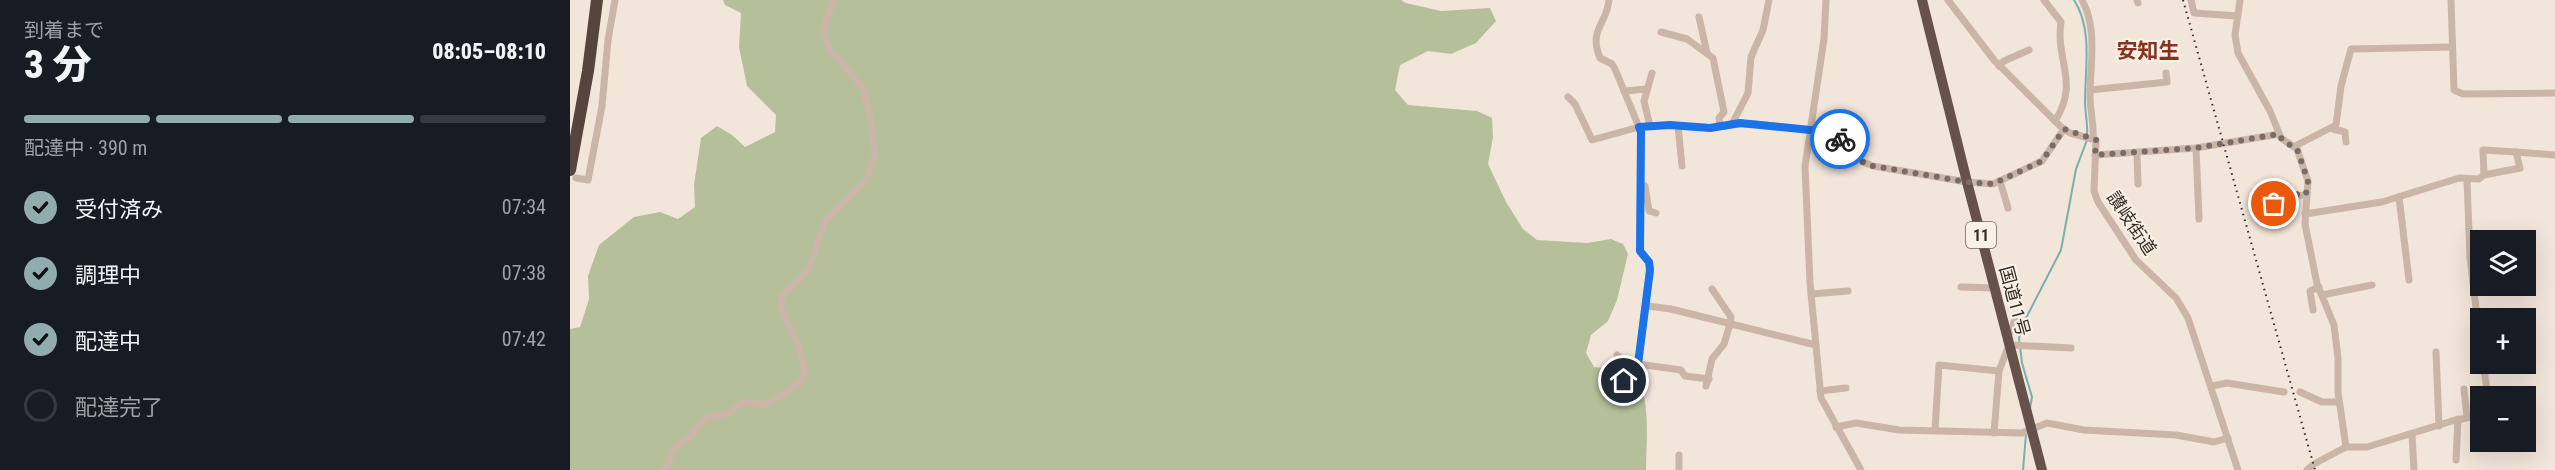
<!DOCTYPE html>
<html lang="ja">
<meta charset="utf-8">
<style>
:root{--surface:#171b24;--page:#20242c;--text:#f1f3f6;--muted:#9ea1a6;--line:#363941;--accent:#91acae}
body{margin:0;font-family:"Roboto Condensed","Noto Sans JP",sans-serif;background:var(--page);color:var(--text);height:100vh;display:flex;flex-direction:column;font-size:22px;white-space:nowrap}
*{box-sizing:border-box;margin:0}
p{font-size:20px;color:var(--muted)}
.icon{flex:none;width:33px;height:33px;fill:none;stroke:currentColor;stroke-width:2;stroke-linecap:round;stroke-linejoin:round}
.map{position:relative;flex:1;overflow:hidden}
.details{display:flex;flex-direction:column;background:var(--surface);width:570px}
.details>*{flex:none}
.fabs{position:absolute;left:1900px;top:230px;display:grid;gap:12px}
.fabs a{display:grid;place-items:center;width:66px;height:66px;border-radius:0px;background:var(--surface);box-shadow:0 6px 24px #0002;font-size:30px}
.pin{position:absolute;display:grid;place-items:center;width:51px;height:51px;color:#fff;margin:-26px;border:3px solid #fff;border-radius:50%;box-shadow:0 2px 6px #0007}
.courier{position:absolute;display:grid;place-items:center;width:60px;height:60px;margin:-30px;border:4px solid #1a73e8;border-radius:50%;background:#fff;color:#222;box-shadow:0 2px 8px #0007}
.headline em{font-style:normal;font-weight:800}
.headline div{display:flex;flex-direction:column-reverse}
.headline{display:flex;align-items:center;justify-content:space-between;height:102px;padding:0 24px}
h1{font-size:39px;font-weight:800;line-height:45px}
.bar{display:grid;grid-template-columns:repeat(4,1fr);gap:9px 6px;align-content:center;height:72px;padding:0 24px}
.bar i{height:8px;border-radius:4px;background:var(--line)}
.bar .selected{background:var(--accent)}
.bar p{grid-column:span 4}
ol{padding:0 24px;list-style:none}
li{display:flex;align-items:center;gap:18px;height:66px}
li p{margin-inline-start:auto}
li .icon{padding:6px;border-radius:50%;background:var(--accent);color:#111;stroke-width:4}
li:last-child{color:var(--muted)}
li i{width:33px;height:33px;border:3px solid var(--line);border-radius:50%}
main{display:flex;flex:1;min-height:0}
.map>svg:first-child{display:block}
</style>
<main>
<section class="details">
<div class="headline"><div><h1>3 分</h1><p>到着まで</p></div><em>08:05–08:10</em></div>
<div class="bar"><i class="selected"></i><i class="selected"></i><i class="selected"></i><i></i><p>配達中 · 390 m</p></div>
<ol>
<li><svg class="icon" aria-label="check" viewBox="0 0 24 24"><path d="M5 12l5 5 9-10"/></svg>受付済み<p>07:34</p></li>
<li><svg class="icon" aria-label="check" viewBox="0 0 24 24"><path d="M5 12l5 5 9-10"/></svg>調理中<p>07:38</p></li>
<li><svg class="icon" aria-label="check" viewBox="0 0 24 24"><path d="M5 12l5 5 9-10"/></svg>配達中<p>07:42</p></li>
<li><i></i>配達完了</li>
</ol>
</section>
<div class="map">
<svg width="1985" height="470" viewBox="0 0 1985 470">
<rect width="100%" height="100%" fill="#f2e5da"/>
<path fill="#b5c09a" d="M153 0H831L836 3 871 11 920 8 926 21 906 43 881 54 858 51 830 65 825 90 838 105 907 111 922 118 923 137 918 164 936 202 953 229 967 240 1017 243 1041 239 1053 244 1058 254 1047 300 1038 321 1021 335 1016 353 1024 367 1047 369 1059 366C1083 391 1076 438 1076 470H0V329L10 327 19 299 18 276 29 245 64 217 90 212 108 219 125 207 124 185 131 138 147 126 162 135 175 147 205 132 206 115 177 86 169 47 171 13 155 5Z"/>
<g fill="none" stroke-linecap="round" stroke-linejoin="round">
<g stroke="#78afaf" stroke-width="2">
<path d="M1504 0C1523 29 1515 69 1515 102 1515 113 1518 124 1517 135"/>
<path d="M1460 408 1462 397 1452 363 1449 338 1454 322 1491 250 1506 169 1517 140"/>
<path d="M1453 470 1456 434"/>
</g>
<g stroke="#cab5a6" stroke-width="7">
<path d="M1039 0C1037 24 1018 30 1030 58L1042 64 1045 69 1071 132 1070 251 1079 262 1080 270 1068 364"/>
<path d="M1256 0 1254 39 1235 166 1240 283 1251 398 1291 470"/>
<path d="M1378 0 1424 60 1490 126 1500 133 1526 140 1524 191 1528 202 1566 260 1606 298 1618 318 1668 470"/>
<path d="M1474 0 1491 22C1485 60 1510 82 1485 121"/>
<path d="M1512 0C1528 29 1520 65 1520 96 1520 110 1524 124 1523 138"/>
<path d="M1567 0 1568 3"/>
<path d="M1621 0 1624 13 1668 16"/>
<path d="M1670 0 1665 35 1668 53 1700 111 1711 138 1727 149 1738 181 1735 224 1747 284 1764 325 1768 358V392L1776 447"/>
<path d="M1881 0 1884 90 1893 94 1985 93"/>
<path d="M1129 17 1137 53"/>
<path d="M1091 32 1117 39 1143 58 1154 112 1149 118 1150 126"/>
<path d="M1429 66 1434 61 1459 50"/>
<path d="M1520 90 1597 82 1596 73"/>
<path d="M1054 91 1077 89"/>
<path d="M998 97 1005 104 1022 140 1069 127 1100 125 1140 128 1170 124H1186L1260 132 1293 162 1303 166 1397 182 1423 184 1472 161 1494 129"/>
<path d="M1162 124 1178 93 1181 57 1193 30 1199 0"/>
<path d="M1080 126 1074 101 1082 73"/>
<path d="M1108 126 1112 166"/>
<path d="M1763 129 1775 132 1776 142"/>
<path d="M1725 146 1766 125 1771 86 1781 49 1882 47"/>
<path d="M1626 148 1629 219"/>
<path d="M1567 153 1568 184"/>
<path d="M1525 155 1626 148 1709 134"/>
<path d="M1914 175 1913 150 1946 152"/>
<path d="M6 178 18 180 32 106 38 40 45 0"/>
<path d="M1897 180 1900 257 1911 351"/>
<path d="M1430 181 1438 208"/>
<path d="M1072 184 1075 186 1079 211 1086 213"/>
<path d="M1691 192 1695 203 1700 204 1736 194"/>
<path d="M1829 197 1839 280"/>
<path d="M1735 214 1812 202 1889 178 1909 179 1914 175 1950 168 1946 152 1985 155"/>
<path d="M1391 287 1425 288"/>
<path d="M1241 294 1278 291"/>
<path d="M1752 295 1802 285"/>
<path d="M1077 306 1101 309 1246 345"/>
<path d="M1743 310 1740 291 1749 287"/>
<path d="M1438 337 1445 320"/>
<path d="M1866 352 1869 426"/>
<path d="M1047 355 1056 363 1054 382 1058 380 1068 364 1111 370 1115 376 1139 379"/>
<path d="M1913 363 1918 396"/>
<path d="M1136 386 1142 359 1154 344 1160 324 1161 317 1142 289"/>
<path d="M1642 386 1657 383 1714 392"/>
<path d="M1894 389 1897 417"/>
<path d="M1250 391 1276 388"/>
<path d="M1730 392 1752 402H1769"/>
<path d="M1266 427 1286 423 1329 430 1452 433 1477 423 1514 430 1606 435 1644 442 1658 438"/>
<path d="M1365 430 1369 365 1429 371"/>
<path d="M1424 433 1429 371 1439 345 1501 348"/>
<path d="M1842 435 1844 470"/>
<path d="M1886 460 1888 419"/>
<path d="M92 470 98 464 104 448 120 437 136 418 159 413 173 402 198 404 230 383 235 373 229 347 211 309 212 296 239 269 255 221 296 180 305 156 300 115 293 88 260 50 254 34 255 23 264 0"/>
<path d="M1109 470V455"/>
<path d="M1737 470 1744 464 1776 447H1797L1882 421 1911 415"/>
</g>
<path stroke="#67524b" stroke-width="10" d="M1352 0 1397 182 1472 470"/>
<path stroke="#56443e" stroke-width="12" d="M0 170 18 71 27 0"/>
<path stroke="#352b27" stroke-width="2" stroke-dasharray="1.5 4.5" stroke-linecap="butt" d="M1613 0 1745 470"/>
</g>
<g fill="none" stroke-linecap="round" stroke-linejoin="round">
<path stroke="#776c66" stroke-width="6" stroke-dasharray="0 10.8" d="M1270 139 1293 162 1303 166 1397 182 1423 184 1472 161 1494 129 1526 140 1525 155 1626 148 1709 134 1713 141 1727 149 1738 181 1736 194 1730 193 1704 204"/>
<path stroke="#1a73e8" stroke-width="8" d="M1054 381 1059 380 1068 364 1080 270 1079 262 1070 251 1071 132 1069 127 1100 125 1140 128 1170 123 1260 132 1270 139"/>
</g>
<g text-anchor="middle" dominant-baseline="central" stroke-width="4.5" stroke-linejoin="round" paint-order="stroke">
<rect fill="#f9f0e6" stroke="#706660" stroke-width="1.5" x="1396" y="222" width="30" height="26" rx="4.5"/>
<g font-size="16" font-weight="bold" fill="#352b27">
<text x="1411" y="235">11</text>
</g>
<g font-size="18" fill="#352b27" stroke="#f9f0e6">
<text transform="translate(1562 223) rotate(56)">讃岐街道</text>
<text transform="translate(1445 301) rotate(75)">国道11号</text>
</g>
<g font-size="21" font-weight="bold" fill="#85331f" stroke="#f9f0e6">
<text x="1578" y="51">安知生</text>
</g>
</g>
</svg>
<div class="fabs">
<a><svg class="icon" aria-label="layers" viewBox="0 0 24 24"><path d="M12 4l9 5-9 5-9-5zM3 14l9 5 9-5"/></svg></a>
<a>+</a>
<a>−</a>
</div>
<div class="pin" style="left:1704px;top:204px;background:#ea580c"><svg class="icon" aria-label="bag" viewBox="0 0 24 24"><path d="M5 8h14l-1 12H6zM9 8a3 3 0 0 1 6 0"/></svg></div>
<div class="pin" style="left:1054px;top:381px;background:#1f2937"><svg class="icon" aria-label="home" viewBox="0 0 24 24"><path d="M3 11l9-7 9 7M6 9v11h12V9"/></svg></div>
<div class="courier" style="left:1270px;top:139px"><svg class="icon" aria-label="bike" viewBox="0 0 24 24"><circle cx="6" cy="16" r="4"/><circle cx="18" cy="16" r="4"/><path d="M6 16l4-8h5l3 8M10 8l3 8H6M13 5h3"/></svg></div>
</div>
</main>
